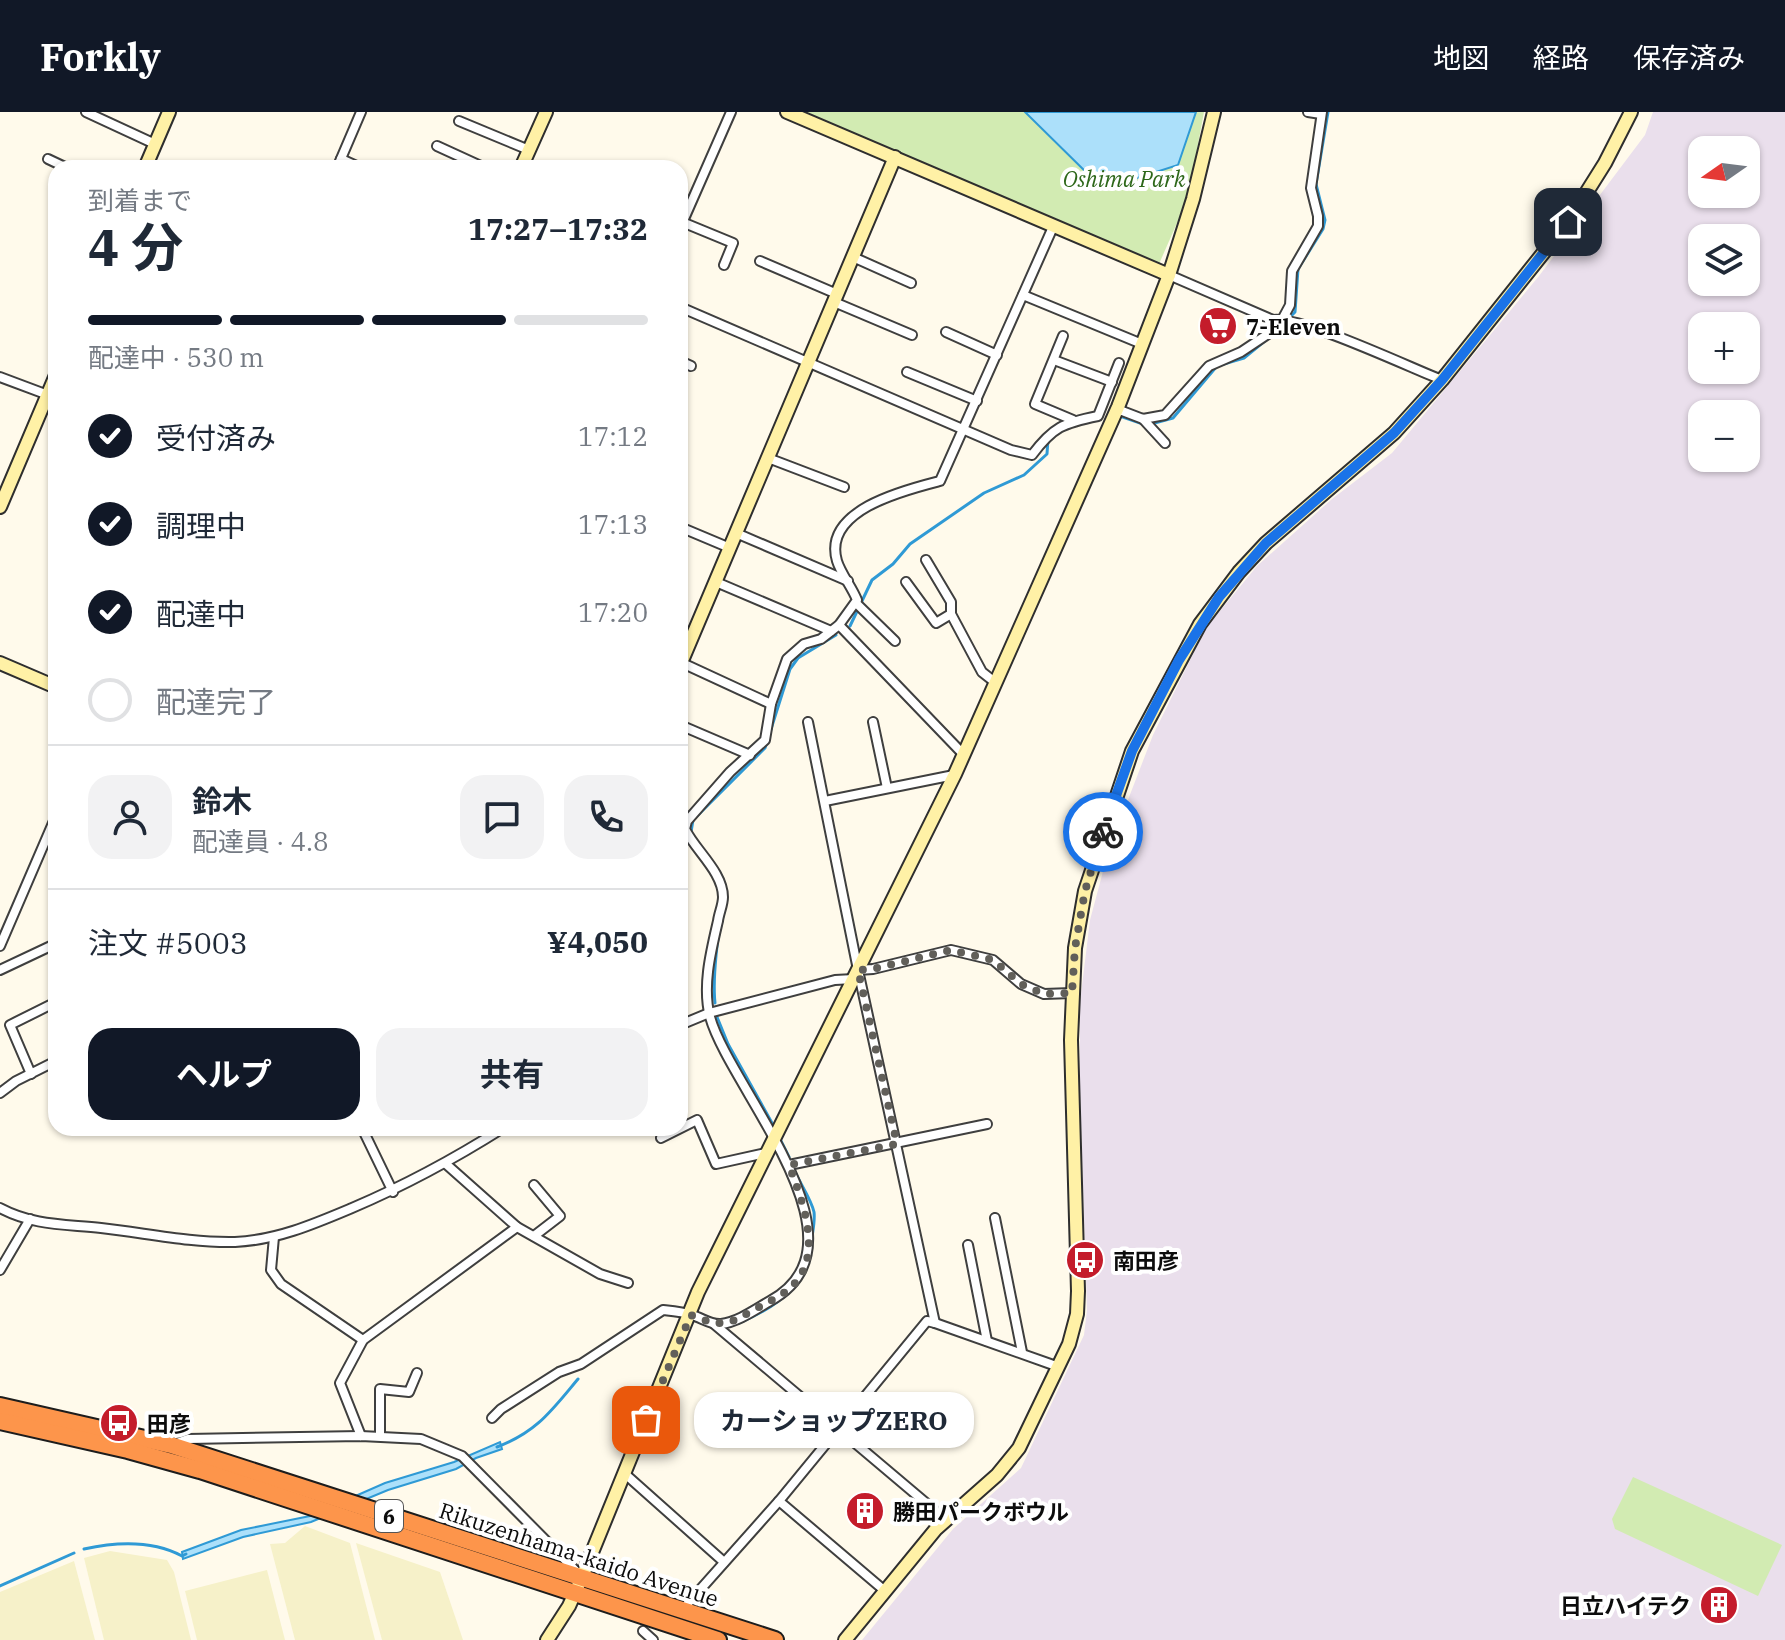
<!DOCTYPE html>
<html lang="ja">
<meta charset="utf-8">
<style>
:root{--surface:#fff;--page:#f2f2f3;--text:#1f2937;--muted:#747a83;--line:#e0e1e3;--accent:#111827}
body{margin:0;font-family:"IBM Plex Serif","Noto Sans JP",serif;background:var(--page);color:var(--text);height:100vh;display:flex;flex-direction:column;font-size:30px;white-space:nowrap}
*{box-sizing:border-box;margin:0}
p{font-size:26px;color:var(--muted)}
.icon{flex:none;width:44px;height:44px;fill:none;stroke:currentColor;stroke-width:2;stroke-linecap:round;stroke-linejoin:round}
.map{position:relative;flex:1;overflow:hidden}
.sheet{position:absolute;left:48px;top:48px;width:640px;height:976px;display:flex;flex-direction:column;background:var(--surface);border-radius:24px;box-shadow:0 2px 6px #0004}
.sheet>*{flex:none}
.needle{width:52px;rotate:256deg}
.controls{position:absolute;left:1688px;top:24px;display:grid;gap:16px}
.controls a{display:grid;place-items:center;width:72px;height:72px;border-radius:16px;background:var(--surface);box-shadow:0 2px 6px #0004;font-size:40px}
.pin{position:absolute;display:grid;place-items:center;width:68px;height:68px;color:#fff;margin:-34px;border-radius:16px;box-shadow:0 4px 12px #0006}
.courier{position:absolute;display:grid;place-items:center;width:80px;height:80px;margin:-40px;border:6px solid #1a73e8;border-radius:50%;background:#fff;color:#222;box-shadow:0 2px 10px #0007}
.bubble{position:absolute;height:56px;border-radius:24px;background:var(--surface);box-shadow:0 2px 6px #0004;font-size:26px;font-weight:700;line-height:56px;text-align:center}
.summary em{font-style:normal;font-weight:700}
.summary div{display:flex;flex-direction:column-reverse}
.summary{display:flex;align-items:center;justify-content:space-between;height:136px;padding:0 40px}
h1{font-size:52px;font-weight:700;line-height:60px}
.bar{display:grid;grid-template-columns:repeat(4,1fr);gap:12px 8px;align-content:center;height:96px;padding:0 40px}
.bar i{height:10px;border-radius:6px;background:var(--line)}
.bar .current{background:var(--accent)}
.bar p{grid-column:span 4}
.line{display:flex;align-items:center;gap:20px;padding:0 40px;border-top:2px solid var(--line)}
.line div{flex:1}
.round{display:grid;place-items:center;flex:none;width:84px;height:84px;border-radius:24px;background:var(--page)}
ol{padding:0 40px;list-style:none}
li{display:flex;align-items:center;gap:24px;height:88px}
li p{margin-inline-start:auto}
li .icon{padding:8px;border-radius:50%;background:var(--accent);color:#fff;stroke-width:4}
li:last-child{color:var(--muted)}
li i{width:44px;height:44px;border:4px solid var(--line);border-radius:50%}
.action{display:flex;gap:16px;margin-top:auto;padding:16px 40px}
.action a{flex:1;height:92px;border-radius:24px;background:var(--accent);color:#fff;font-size:32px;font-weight:700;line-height:92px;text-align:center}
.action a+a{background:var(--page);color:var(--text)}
header{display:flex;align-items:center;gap:48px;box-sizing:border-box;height:112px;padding:0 40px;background:var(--accent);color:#fff}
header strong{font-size:38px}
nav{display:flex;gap:44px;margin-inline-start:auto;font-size:28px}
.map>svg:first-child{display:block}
</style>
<header>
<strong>Forkly</strong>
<nav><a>地図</a><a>経路</a><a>保存済み</a></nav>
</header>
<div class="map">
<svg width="1785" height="1528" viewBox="0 0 1785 1528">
<rect width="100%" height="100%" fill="#fffaeb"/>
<path fill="#eadfec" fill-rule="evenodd" d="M1653 0H1785V1528H862L953 1417 1021 1356 1084 1223 1087 1198 1080 983V890L1090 808 1109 737 1153 623 1206 516 1257 454 1332 387 1392 341 1539 164 1645 23ZM1702 38H1746V82H1702ZM1702 126H1746V170H1702ZM1702 214H1746V258H1702ZM1702 302H1746V346H1702Z"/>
<g fill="#f6f1c9">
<path d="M305 1414 350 1431 375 1528H295L270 1432 285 1431Z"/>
<path d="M356 1431 440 1460 463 1528H382Z"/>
<path d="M110 1439 167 1448 174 1460 191 1528H104L84 1446Z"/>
<path d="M74 1449 95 1528H0V1480Z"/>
<path d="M267 1458 285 1528H197L185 1479Z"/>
</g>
<g fill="#d2ebb2">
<path d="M803 0H1204L1188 86 1159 152Z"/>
<path d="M1633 1365 1782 1433 1758 1484 1615 1417 1612 1407Z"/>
</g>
<g fill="#ace0fa" stroke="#2f9ad5" stroke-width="2">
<path d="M1025 0H1196L1178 53 1125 70 1090 64Z"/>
<path d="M500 1330 502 1337 476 1346 456 1357 388 1378 311 1410 243 1425 183 1447 182 1440 241 1418 310 1404 385 1371 454 1350Z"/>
</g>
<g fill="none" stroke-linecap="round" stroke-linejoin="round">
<g stroke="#2f9ad5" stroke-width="3">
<path d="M1289 206 1295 200 1298 157 1323 117 1325 108 1316 72 1328 0"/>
<path d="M1272 223 1284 212"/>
<path d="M1117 303 1143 312"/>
<path d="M1151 312 1173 306 1217 254 1244 246 1266 228"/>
<path d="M850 514 872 468 893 452 910 432 984 381 1024 363 1047 342 1048 327"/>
<path d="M691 720 693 708 765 636 790 557 798 546 836 523"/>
<path d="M715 891C713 873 715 852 717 834 720 805 736 782 716 755"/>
<path d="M717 905 728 932 772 1011"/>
<path d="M781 1029 789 1045"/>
<path d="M739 1211C781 1193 808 1172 812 1125 813 1118 815 1108 814 1100 811 1087 801 1073 795 1060"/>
<path d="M497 1335C537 1320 552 1298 578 1267"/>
<path d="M84 1437C116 1430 152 1428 182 1444L186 1442"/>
<path d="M0 1474 74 1441"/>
</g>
<g stroke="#3f3f3f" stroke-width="12">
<g id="street">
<path d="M86 0 155 32"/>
<path d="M1308 0 1321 2"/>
<path d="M459 9 529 38"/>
<path d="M437 34 485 56"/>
<path d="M48 47 67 56"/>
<path d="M341 47 361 56"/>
<path d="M337 56 361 0"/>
<path d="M682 110 733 131 724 153"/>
<path d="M680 116 731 0"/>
<path d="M853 145 911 171"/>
<path d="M760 149 837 182"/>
<path d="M1169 163 1273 208C1299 203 1411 256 1442 268"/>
<path d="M1023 183 1142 232"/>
<path d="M834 190 912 223"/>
<path d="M680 195 1011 338 1032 343C1053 315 1063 311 1098 304L1119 251"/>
<path d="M1283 206 1290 193 1292 159 1318 114V104L1311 76 1322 0"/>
<path d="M946 220 997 243"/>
<path d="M1063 224 1035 292 1073 308"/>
<path d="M1054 248 1112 270"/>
<path d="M680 249 691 254"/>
<path d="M907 260 977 289"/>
<path d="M0 265 48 283"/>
<path d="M1117 297 1143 307 1165 303 1209 254 1241 240 1268 222 1276 212 1275 208"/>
<path d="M1143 307 1165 331"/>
<path d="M768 346 844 375"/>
<path d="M680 415 730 436"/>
<path d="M736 421 848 469"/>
<path d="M926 448 951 490V502"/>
<path d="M716 470 831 519"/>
<path d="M906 470 936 511 951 502 982 560 996 571"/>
<path d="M856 491 895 529"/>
<path d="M839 513 964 643"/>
<path d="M680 550 771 592"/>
<path d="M873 610 887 676"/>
<path d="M680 613 750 643"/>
<path d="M825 689 954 663"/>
<path d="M0 834 56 704"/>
<path d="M0 858 55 832"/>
<path d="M858 858 873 857 951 838 993 848 1021 872 1044 882 1072 881"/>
<path d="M680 913 709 901 835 868 854 867"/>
<path d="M31 962 10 913 56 890"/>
<path d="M0 981 16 969 56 949"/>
<path d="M362 1016 393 1080"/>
<path d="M661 1026 697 1008 716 1052 766 1041"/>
<path d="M446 1052 517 1115 600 1162 628 1171"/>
<path d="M789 1053 987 1012"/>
<path d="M0 1096C34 1114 65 1112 101 1116 146 1121 190 1131 235 1130 277 1128 314 1112 352 1096 406 1073 454 1047 503 1016"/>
<path d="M995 1106 1022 1240"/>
<path d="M534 1124 560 1104 534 1073"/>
<path d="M274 1125 271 1158 281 1172 363 1228"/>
<path d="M968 1133 987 1229"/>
<path d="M0 1158 30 1107"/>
<path d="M935 1211 1059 1255"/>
<path d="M714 1212 945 1407"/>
<path d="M492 1306 501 1297 559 1260 581 1252 663 1198C672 1199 683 1200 692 1203 702 1206 711 1213 721 1212 738 1210 756 1197 770 1189 876 1131 730 977 710 905 702 874 711 839 718 809 719 801 723 793 723 785 723 760 695 738 685 717L687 709 730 660 765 628 771 592 787 547 804 532 821 527 839 513 857 488C852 475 841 462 837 449 822 398 905 378 940 369L1053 115"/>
<path d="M361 1324 340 1271 363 1228 517 1115"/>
<path d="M380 1324V1277L409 1280 417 1261"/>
<path d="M174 1332 188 1327 361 1324 421 1327 462 1344 579 1462"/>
<path d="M624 1361 724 1450"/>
<path d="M779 1389 885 1479"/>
<path d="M682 1498 779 1389 927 1209 935 1211 858 858 808 610"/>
<path d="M643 1519 653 1528"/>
</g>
</g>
<g stroke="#2e2e2e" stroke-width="16">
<g id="secondary">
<path d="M787 0 1169 163"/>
<path d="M145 56 169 0"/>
<path d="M521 56 546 0"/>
<path d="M0 395 56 263"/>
<path d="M0 551 56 575"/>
<path d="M681 551 895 45"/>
<path d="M547 1528 569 1494 582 1465 698 1180 955 662 1118 295 1169 163 1193 87 1214 0"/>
<path d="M845 1528 936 1417 997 1363 1019 1336 1069 1232 1077 1202 1078 1179 1071 928 1075 836 1085 779 1132 639 1200 512 1239 460 1266 431 1394 321 1442 268 1568 110 1605 51 1631 0"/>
</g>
</g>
<g stroke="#1d1d1d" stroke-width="20">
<g id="highway">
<path d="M0 1294 171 1333 775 1528"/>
<path d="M0 1309 128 1338 200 1358 718 1528"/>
</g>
</g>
<use href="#street" stroke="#fff" stroke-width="8"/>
<use href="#secondary" stroke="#fff1a6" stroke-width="12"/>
<use href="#highway" stroke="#fd954b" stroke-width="16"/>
</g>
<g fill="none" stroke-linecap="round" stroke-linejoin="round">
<path stroke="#615f5a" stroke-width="8" stroke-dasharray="0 14.4" d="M646 1308 691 1203C725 1217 728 1212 759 1195 770 1189 782 1184 791 1175 825 1144 802 1089 789 1053L897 1032 858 858 873 857 951 838 993 848 1021 872 1044 882 1072 881 1075 836 1085 779 1103 720"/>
<path stroke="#1a73e8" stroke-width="10" d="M1103 720 1132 639 1179 548 1219 485 1266 431 1394 321 1442 268 1568 110"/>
</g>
<defs>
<g id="supermarket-disc" transform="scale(2)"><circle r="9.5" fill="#c41c2b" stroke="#fff"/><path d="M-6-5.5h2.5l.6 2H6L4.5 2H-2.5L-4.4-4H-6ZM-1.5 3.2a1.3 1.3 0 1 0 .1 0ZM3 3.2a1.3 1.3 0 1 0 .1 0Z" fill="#fff"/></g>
<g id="bus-disc" transform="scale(2)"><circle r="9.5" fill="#c41c2b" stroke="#fff"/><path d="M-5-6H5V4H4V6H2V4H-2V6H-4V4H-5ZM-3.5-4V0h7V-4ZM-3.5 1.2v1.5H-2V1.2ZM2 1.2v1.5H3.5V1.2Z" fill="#fff"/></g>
<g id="building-disc" transform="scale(2)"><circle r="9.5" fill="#c41c2b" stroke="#fff"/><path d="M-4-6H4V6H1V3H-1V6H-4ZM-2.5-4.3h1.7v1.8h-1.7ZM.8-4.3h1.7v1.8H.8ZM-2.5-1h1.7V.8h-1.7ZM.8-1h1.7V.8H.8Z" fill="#fff"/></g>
</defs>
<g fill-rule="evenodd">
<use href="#supermarket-disc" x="1218" y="214"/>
<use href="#bus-disc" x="1085" y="1148"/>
<use href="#bus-disc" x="119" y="1311"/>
<use href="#building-disc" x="865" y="1399"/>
<use href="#building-disc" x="1719" y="1493"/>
</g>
<g text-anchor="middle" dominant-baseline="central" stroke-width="8" stroke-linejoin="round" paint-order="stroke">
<rect fill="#fff" stroke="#555" stroke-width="2" x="375" y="1388" width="28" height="32" rx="6"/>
<g font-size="20" font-weight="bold" fill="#0c0c0c">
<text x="389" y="1404">6</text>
</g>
<g font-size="22" font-style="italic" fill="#2d6719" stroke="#fff">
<text x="1124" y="66">Oshima Park</text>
</g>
<g font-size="22" font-weight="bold" fill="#0c0c0c" stroke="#fff" text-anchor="start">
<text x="1246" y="214">7-Eleven</text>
<text x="1113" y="1148">南田彦</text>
<text x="147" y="1311">田彦</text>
<text x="893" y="1399">勝田パークボウル</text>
<text x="1691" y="1493" text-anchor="end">日立ハイテク</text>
</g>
<g font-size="22" fill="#0c0c0c" stroke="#fff">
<text transform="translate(579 1442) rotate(18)">Rikuzenhama-kaido Avenue</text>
</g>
</g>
</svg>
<div class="controls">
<a><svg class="needle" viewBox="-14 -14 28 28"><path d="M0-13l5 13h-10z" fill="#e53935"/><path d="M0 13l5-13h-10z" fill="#747a83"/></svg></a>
<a><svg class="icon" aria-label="layers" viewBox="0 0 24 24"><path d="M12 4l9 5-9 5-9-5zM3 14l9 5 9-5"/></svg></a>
<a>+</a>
<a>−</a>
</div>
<div class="pin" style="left:646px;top:1308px;background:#ea580c"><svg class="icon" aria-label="bag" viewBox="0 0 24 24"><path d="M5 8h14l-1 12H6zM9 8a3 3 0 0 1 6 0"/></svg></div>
<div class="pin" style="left:1568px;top:110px;background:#1f2937"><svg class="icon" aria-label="home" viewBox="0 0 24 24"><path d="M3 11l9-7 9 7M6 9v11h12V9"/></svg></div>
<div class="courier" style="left:1103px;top:720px"><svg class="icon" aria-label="bike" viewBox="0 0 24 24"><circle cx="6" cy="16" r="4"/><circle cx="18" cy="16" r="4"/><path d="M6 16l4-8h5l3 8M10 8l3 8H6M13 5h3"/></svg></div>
<div class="bubble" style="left:694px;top:1280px;width:280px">カーショップZERO</div>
<section class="sheet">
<div class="summary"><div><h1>4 分</h1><p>到着まで</p></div><em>17:27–17:32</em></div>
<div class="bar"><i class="current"></i><i class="current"></i><i class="current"></i><i></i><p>配達中 · 530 m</p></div>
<ol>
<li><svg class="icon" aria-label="check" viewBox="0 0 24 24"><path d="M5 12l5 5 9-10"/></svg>受付済み<p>17:12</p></li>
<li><svg class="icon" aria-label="check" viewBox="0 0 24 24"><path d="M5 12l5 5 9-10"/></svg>調理中<p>17:13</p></li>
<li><svg class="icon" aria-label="check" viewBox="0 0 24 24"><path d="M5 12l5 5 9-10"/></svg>配達中<p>17:20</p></li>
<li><i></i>配達完了</li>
</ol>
<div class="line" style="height:144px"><a class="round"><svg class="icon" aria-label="person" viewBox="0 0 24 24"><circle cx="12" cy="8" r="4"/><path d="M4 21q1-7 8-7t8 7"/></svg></a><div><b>鈴木</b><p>配達員 · 4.8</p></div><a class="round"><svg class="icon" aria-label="chat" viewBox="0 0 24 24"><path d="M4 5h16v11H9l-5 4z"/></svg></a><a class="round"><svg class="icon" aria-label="phone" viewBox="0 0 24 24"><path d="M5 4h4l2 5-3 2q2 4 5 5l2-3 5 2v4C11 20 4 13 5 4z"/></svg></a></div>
<div class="line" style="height:104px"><div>注文 #5003</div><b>¥4,050</b></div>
<div class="action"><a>ヘルプ</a><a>共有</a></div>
</section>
</div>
